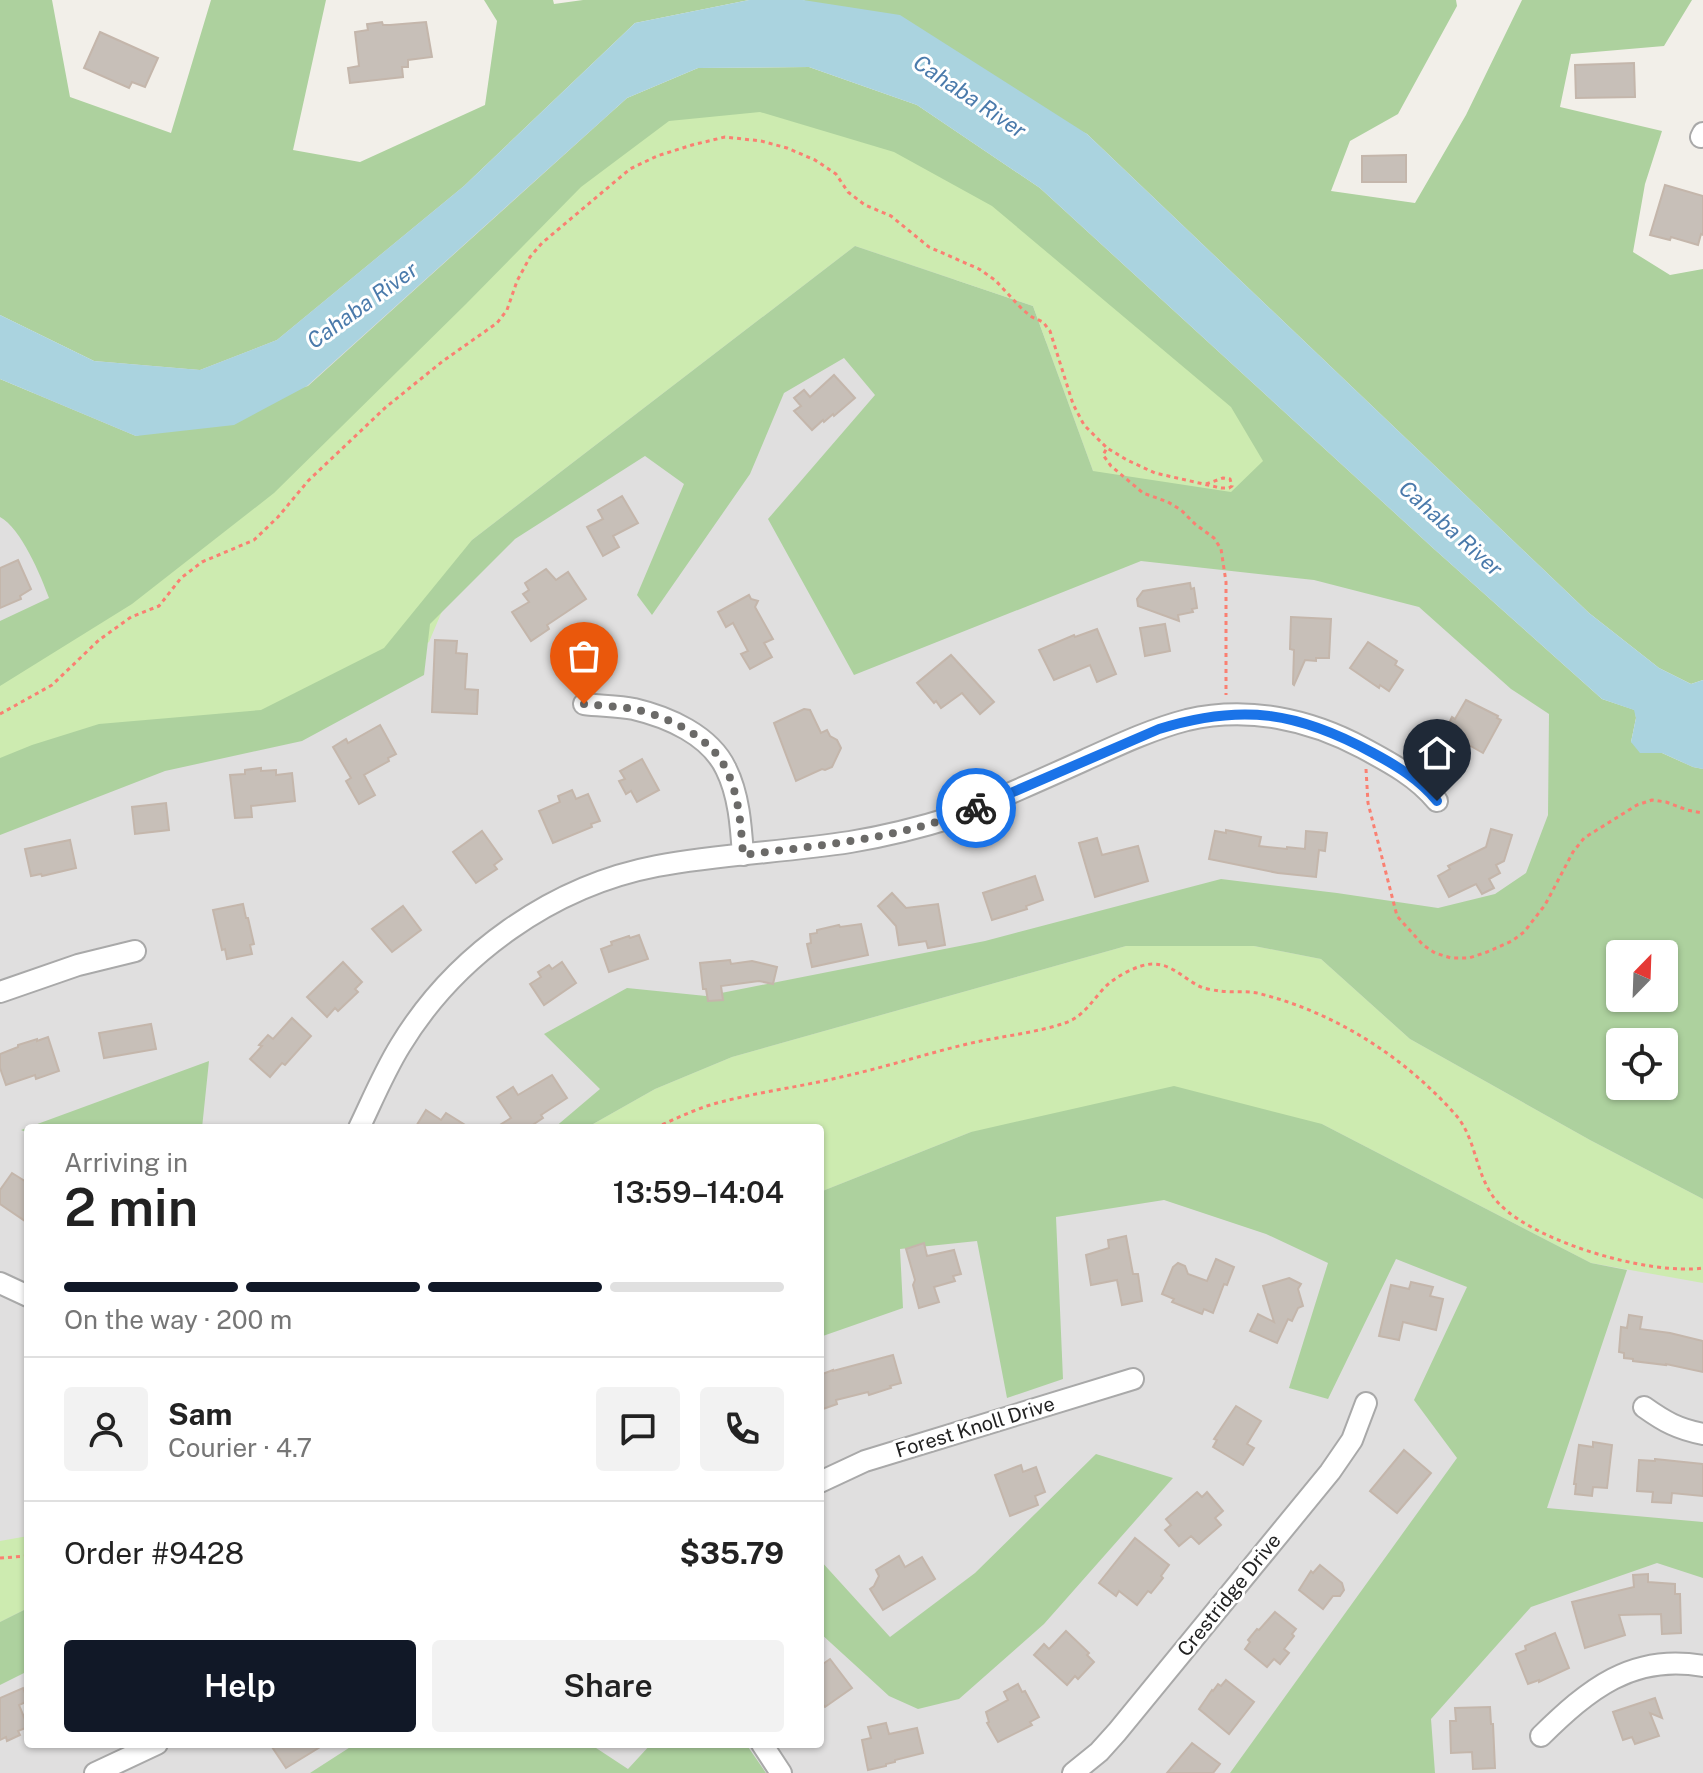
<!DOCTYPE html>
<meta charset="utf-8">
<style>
:root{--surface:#fff;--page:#f2f2f2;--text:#222;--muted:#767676;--line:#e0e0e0;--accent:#111827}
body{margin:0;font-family:"Public Sans",sans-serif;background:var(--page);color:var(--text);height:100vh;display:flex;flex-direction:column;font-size:30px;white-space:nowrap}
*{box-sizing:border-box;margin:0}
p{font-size:26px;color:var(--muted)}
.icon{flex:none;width:44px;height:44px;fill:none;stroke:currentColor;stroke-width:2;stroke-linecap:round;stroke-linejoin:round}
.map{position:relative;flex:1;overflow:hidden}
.details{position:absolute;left:24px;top:1124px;width:800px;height:624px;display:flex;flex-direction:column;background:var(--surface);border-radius:8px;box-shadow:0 2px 6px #0004}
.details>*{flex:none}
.needle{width:52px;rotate:23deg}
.tools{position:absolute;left:1606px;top:940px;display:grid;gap:16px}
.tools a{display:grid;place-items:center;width:72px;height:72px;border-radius:8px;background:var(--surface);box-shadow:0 2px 6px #0004;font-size:40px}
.pin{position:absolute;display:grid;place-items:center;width:68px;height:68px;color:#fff;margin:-82px -34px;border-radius:50% 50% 50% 0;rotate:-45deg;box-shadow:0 0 8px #0007}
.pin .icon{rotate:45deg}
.courier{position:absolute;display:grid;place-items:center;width:80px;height:80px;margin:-40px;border:6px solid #1a73e8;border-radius:50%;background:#fff;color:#222;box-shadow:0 2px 10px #0007}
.summary em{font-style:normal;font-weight:600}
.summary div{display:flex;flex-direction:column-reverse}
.summary{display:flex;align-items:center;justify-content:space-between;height:136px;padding:0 40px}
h1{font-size:52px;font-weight:600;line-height:60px}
.bar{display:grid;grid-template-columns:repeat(4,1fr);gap:12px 8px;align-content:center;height:96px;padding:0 40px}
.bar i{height:10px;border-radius:6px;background:var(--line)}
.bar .selected{background:var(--accent)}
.bar p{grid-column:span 4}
.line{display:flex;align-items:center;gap:20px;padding:0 40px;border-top:2px solid var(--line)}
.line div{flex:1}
.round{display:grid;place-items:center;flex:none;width:84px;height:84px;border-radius:8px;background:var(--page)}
.action{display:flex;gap:16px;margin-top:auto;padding:16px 40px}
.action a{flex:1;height:92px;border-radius:8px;background:var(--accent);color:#fff;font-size:32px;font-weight:600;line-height:92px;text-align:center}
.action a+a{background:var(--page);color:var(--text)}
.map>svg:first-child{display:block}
</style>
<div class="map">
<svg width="1703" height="1773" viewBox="0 0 1703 1773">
<rect width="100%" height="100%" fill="#f2efe9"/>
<path fill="#e0dfdf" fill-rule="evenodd" d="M668 84 1666 765 1703 757V1773H0V409ZM1620 954H1664V998H1620ZM1620 1042H1664V1086H1620ZM28 1128H820V1744H28Z"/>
<g fill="#cdebb0">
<path d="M668 84 897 118 1312 450 1226 562 1093 471 1033 306 855 246 472 540 429 642 273 739 0 777V653Z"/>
<path d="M1126 946H1254L1321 959 1410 1039 1590 1140 1703 1199V1283L1591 1263 1322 1124 971 1132 820 1192V1128H586L655 1089 732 1057Z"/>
<path d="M28 1536V1608L0 1622V1541Z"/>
</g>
<g fill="#add19e" fill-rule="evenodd">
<path d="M0 0H52L70 97 171 133 211 0H326L293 150 360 162 485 105 497 21 484 0H553L554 4 583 0H749L635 23 464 186 277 340 200 370 94 361 0 315Z"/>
<path d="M803 0H1456L1457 6 1398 114 1350 141 1331 191 1415 203 1466 115 1522 0H1692L1664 46 1571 54 1560 107 1662 131 1645 184 1633 252 1670 275 1703 269V680L1691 684 1659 668 1589 613 1087 134Z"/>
<path d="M809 67 917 105 1040 188 1433 548 1602 699 1635 710 1636 718 1631 742 1662 753 1693 767 1703 769V1199L1590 1140 1410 1039 1321 959 1254 946H1126L732 1057 655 1089 586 1128H554L600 1089 544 1034 627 988 706 996 985 941 1221 879 1337 893 1438 908 1495 894 1526 873 1548 815 1549 714 1511 689 1419 607 1314 580 1141 561 854 675 768 519 875 395 844 358 784 393 750 474 652 615 637 595 684 484 645 456 515 539 430 624 424 675 302 741 165 771 0 835V758L32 745 99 724 261 710 384 648 472 540 855 246 1033 306 1093 471 1231 492 1263 461 1231 407 992 206 894 152 760 112 669 121 581 187 466 304 274 493 132 604 0 686V621L49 598C41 576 21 528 0 517V379L136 436 308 386 627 98 698 68ZM1620 954H1664V998H1620ZM1620 1042H1664V1086H1620Z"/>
<path d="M209 1061 202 1128H28V1133L21 1130Z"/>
<path d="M1174 1086 1322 1124 1591 1263 1627 1270 1547 1508 1703 1522V1578L1657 1563 1531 1607 1431 1719 1435 1773H1230L1457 1458 1414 1400 1467 1287 1396 1259 1328 1399 1289 1388 1328 1263 1266 1234 1164 1200 1056 1217 1063 1379 1007 1398 977 1241 900 1249 903 1308 820 1337V1192L971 1132Z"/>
<path d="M1096 1454 1173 1478 1044 1624 959 1699 918 1709 889 1696 820 1633V1560L890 1637 975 1573Z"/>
<path d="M28 1608V1671L0 1685V1622Z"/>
<path d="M355 1744H590L628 1769 651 1744H746L766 1773H310Z"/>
</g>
<path fill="#aad3df" d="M749 0H803L900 15 1087 134 1589 613 1659 668 1691 684 1703 680V769L1693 767 1662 753H1640L1631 742 1636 718 1634 710 1602 699 1433 548 1040 188 917 105 809 67 698 68 627 98 307 386 234 425 136 436 0 379V315L94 361 200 370 277 340 464 186 635 23Z"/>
<g fill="#c7bfb8" stroke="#c4b6ab" stroke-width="2">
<path d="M382 22 383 25H390L426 22 432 57 408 60V67H402L403 77 350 83 348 68 359 66 355 32 368 30 367 24Z"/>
<path d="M100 32 158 58 145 87 132 82 129 88 84 68Z"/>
<path d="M1634 63 1635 97 1576 98 1575 65Z"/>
<path d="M1406 155V182H1362V156Z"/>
<path d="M1665 185 1703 196V235L1701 234 1698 245 1671 237 1670 240 1650 235Z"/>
<path d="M834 375 855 398 834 416 833 414 824 422 823 420 812 430 794 411 801 406 794 398 804 390 810 397Z"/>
<path d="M622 496 638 523 613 536 619 547 603 556 587 527 603 519 598 510Z"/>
<path d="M18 560 31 589 20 596 21 599 0 608V568Z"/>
<path d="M546 569 556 580 568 572 586 599 547 625 549 629 531 641 512 612 529 602 523 594 529 590 525 583Z"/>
<path d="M1190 583 1191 589 1194 588 1197 608 1192 609 1193 612 1178 615 1179 621 1138 606 1137 599 1143 591Z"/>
<path d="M749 595 751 599 758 601 755 607 773 639 764 643 772 657 750 669 741 654 748 651 733 623 726 627 718 612Z"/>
<path d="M1291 617 1331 619 1329 658H1316V661L1305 660 1294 685 1293 684 1294 650 1290 649Z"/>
<path d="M1165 624 1170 651 1145 656 1140 628Z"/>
<path d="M1097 629 1116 674 1097 682 1090 665 1054 680 1039 650 1074 635 1075 637Z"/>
<path d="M435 640 457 641 456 653 467 654 465 689 478 690 477 714 432 712Z"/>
<path d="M1368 642 1397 661 1395 665 1403 670 1389 691 1380 685 1379 688 1350 668Z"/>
<path d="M951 655 994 702 980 714 962 693 941 708 936 701 934 703 917 683Z"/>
<path d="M1466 700 1498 716 1497 718 1501 720 1483 753 1462 741 1463 738 1446 729 1452 717 1455 719Z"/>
<path d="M804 709 810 710 821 733 827 730 830 736 837 740 841 748 832 767 825 770 822 769 796 781 774 723Z"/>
<path d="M380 725 396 754 388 758 389 761 364 775 375 795 359 804 346 781 351 778 333 747 346 739 348 743Z"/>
<path d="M642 759 659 790 637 802 631 791 626 794 619 781 625 779 620 771Z"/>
<path d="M261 768V771L276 770V775L292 773 295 801 251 806 252 817 235 818 230 775 245 774V770Z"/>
<path d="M572 790 576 799 588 794 600 821 591 824 592 827 553 843 539 811 560 802 558 796Z"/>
<path d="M166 803 169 830 135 834 132 807Z"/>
<path d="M1491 829 1512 835 1504 861 1496 865 1500 873 1489 879 1494 888 1482 894 1476 884 1449 897 1438 876 1450 869 1448 866 1486 847Z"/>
<path d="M1226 830 1261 837 1259 846 1287 849V847L1305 849 1306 831 1327 833 1325 851 1319 850 1316 877 1278 873 1209 859 1215 831 1226 833Z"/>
<path d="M482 831 502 859 494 865 497 869 476 883 453 852Z"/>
<path d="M1097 838 1102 855 1138 846 1148 881 1095 897 1079 843Z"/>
<path d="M70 840 76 868 42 876 41 874 31 876 25 849Z"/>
<path d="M1035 876 1043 900 1026 906 1027 909 992 920 983 893Z"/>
<path d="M892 893 906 908 938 904 945 945 928 948 926 941 899 945 896 926 878 906Z"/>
<path d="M243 904 246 918H248L254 944 250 945 252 954 227 959 225 949 222 950 213 910Z"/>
<path d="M403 906 421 930 392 952 372 929Z"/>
<path d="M861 924 868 955 812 967 807 944 811 943 810 934 817 933V930L839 925 840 927Z"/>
<path d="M639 935 648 959 609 972 601 949 612 945 611 942 629 936 630 938Z"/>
<path d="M730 960 731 964 752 961 777 967 773 984 759 981 721 986 723 1000 708 1001 706 989H703L700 963Z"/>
<path d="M343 962 362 982 355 989 358 992 338 1011 335 1008 327 1017 307 997Z"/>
<path d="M562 962 576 983 544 1005 530 984 541 977 538 972 549 965 552 969Z"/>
<path d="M292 1018 311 1036 285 1065 282 1063 270 1077 250 1059 262 1046 259 1045 268 1035 273 1039Z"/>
<path d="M151 1024 156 1049 104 1058 99 1033Z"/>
<path d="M48 1037 59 1071 36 1079 35 1075 6 1085 0 1068V1054L18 1047V1045L37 1039V1041Z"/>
<path d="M552 1075 567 1098 541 1115 543 1118 528 1128H495L511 1118 497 1097 513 1087 518 1095Z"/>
<path d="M426 1110 441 1120 446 1113 470 1128H415Z"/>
<path d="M12 1173 28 1183V1223L0 1204V1190Z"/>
<path d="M1126 1236 1133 1274H1138L1142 1301 1122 1305 1117 1280 1091 1285 1086 1255 1109 1248 1108 1240Z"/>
<path d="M924 1243 927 1256 954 1250 961 1274 953 1276 955 1281 934 1287 939 1302 919 1308 913 1285 915 1280 906 1249Z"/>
<path d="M1216 1259 1234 1267 1227 1285 1224 1284 1213 1313 1204 1309 1202 1314 1172 1302 1174 1299 1162 1294 1173 1267 1178 1263 1185 1266 1188 1274 1207 1281Z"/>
<path d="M1289 1278 1301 1284 1298 1289 1303 1306 1298 1308 1292 1321 1288 1319 1277 1343 1250 1331 1258 1314 1274 1322 1263 1286Z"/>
<path d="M1411 1282 1433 1287 1430 1296 1443 1299 1436 1330 1403 1322 1399 1340 1379 1336 1391 1285 1409 1289Z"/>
<path d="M1629 1315 1642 1317 1640 1329 1670 1333 1703 1341V1372L1666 1364V1365L1633 1361V1359L1624 1358V1353L1619 1352 1621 1327 1627 1328Z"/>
<path d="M893 1355 901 1383 890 1386 891 1388 869 1395 868 1392 836 1400 837 1404 820 1410V1375L833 1370V1371Z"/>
<path d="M1236 1406 1261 1421 1247 1444 1254 1448 1243 1465 1213 1447 1217 1440 1214 1439Z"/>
<path d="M1593 1442 1612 1445 1607 1488 1593 1487 1592 1496 1575 1494 1576 1484H1574L1579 1445 1593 1447Z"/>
<path d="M1404 1450 1431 1473 1397 1513 1370 1491Z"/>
<path d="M1655 1459 1703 1464V1496L1672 1493 1671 1503 1652 1502 1653 1492 1637 1491 1639 1460 1655 1461Z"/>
<path d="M1021 1465 1023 1472 1036 1467 1045 1492 1035 1496 1038 1505 1010 1516 995 1475Z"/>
<path d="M1197 1492 1202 1497 1207 1492 1223 1511 1215 1518 1221 1525 1199 1544 1191 1536 1179 1546 1165 1530 1171 1525 1166 1519Z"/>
<path d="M1135 1538 1169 1565 1161 1576 1163 1578 1151 1593 1148 1591 1137 1605 1119 1591 1116 1596 1099 1583Z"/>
<path d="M899 1556 905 1567 922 1557 935 1579 883 1610 870 1589 874 1586 879 1576 876 1570Z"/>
<path d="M1320 1565 1342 1583 1344 1590 1340 1596H1333L1323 1609 1299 1590 1311 1571 1313 1573Z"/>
<path d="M1648 1574V1582L1675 1584V1594H1680L1681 1633 1662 1634 1661 1614 1619 1615 1625 1635 1585 1648 1572 1602 1634 1587 1633 1575Z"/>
<path d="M1275 1612 1296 1629 1292 1634 1294 1636 1284 1649 1289 1653 1280 1664 1274 1659 1267 1667 1245 1649 1250 1642 1248 1640 1257 1629 1259 1630Z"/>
<path d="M1066 1631 1089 1653 1087 1655 1094 1662 1078 1679 1075 1676 1067 1685 1034 1655 1044 1644 1049 1649Z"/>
<path d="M1555 1633 1569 1668 1539 1682V1680L1528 1684 1516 1654 1526 1650 1525 1646Z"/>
<path d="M830 1659 852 1688 825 1707 820 1701V1666Z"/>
<path d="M1226 1680 1254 1702 1229 1734 1199 1709 1212 1690 1213 1691 1218 1684 1221 1686Z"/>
<path d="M1018 1684 1022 1692 1025 1691 1039 1717 1030 1722 1032 1725 998 1742 987 1723 989 1722 986 1712 1008 1700 1004 1692Z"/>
<path d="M23 1688 28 1701 19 1705 28 1727 18 1731 20 1735 7 1741 6 1737 0 1740V1698Z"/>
<path d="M1655 1698 1662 1718 1650 1713 1659 1736 1635 1744 1632 1737 1623 1740 1613 1712Z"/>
<path d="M1490 1707 1491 1724H1493L1495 1768 1473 1769 1472 1752 1451 1753 1450 1721H1456L1455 1708Z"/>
<path d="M886 1723 889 1734 917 1728 923 1753 895 1760V1762L886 1764V1766L868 1770 862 1740 871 1738 868 1727Z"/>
<path d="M1192 1743 1220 1764 1213 1773H1167Z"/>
<path d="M270 1744H325L286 1768Z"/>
</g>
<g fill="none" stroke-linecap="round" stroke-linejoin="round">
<g stroke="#a9a9a9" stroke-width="24">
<g id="minor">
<path d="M1701 137 1703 133"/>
<path d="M584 704C600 706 618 706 634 709 668 717 710 735 726 769 739 795 741 826 743 855"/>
<path d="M0 992 78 965 135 951"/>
<path d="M359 1128C372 1101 384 1072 400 1046 455 955 552 886 657 866 721 854 786 852 850 842 887 836 922 827 957 816 1000 798 1043 779 1085 760 1118 745 1152 729 1187 720 1248 706 1309 719 1363 748 1391 763 1417 777 1437 801"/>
<path d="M0 1283 28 1296"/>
<path d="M1644 1407C1665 1422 1678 1429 1703 1434"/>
<path d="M820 1482 865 1461 1133 1379"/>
<path d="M1541 1736C1588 1690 1632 1653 1703 1666"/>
<path d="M762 1744 781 1773"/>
<path d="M95 1773 157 1744"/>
<path d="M1073 1773 1099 1752 1117 1732 1330 1472 1352 1440 1366 1403"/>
</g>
</g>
<g stroke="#fa8072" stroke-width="3" stroke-dasharray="4 4" stroke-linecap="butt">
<path d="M1206 484 1223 478 1230 479 1232 486 1229 488H1221L1155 473 1127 460 1107 448 1103 455 1111 466 1143 493 1168 502 1181 510 1195 524 1214 538 1221 549 1226 582V695"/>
<path d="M0 714 52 685 99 640 131 617 159 606 181 578 202 562 254 540 278 517 308 481 386 407 443 361 497 323 507 310 517 281 530 257 542 243 630 169 657 156 692 145 725 137 761 141 787 148 815 160 836 174 848 192 865 205 891 216 929 247 979 269 995 280 1023 310 1032 317 1043 322 1050 331 1073 404 1084 425 1107 448"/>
<path d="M1366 769 1368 803 1397 916 1423 945 1435 953 1451 958H1469L1487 952 1512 941 1524 932 1545 905 1573 852 1584 838 1637 805 1652 800 1666 802 1687 810 1703 813"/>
<path d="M655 1128C675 1119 695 1109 717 1103 758 1092 800 1087 841 1077 887 1067 931 1052 976 1042 1004 1036 1039 1032 1065 1023 1083 1017 1092 1001 1105 987 1115 977 1138 964 1153 964 1173 964 1185 980 1201 987 1206 989 1214 990 1219 991 1233 993 1248 990 1261 994 1335 1013 1403 1056 1454 1113 1475 1135 1475 1170 1492 1195 1522 1240 1651 1276 1703 1268"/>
<path d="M0 1558 28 1556"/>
</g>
<use href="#minor" stroke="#fff" stroke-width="20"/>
</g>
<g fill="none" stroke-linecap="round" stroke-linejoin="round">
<path stroke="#6b6a68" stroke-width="8" stroke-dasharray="0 14.4" d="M584 704C600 706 618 706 634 709 668 717 710 736 726 769 739 795 741 826 743 855 822 845 901 839 976 808"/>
<path stroke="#1a73e8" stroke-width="10" d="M976 808 1159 729C1242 703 1298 712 1373 753 1397 766 1419 779 1437 801"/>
</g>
<g text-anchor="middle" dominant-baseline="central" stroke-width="6" stroke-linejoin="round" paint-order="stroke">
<g font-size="20" fill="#222" stroke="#fff">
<text transform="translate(975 1427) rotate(-17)">Forest Knoll Drive</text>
<text transform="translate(1229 1595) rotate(-51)">Crestridge Drive</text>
</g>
<g font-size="22" font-style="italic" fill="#4a7aab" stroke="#fff">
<text transform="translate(970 96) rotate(34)">Cahaba River</text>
<text transform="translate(362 305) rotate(-36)">Cahaba River</text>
<text transform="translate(1451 528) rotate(42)">Cahaba River</text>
</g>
</g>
</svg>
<div class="tools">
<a><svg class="needle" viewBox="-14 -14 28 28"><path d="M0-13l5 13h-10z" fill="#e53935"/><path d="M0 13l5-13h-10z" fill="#767676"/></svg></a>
<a><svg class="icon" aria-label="locate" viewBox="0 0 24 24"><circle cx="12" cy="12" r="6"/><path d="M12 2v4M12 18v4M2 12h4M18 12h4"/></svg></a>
</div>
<div class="pin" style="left:584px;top:704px;background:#ea580c"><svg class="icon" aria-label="bag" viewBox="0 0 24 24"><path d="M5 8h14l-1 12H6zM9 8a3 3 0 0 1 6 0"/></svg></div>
<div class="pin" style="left:1437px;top:801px;background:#1f2937"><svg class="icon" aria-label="home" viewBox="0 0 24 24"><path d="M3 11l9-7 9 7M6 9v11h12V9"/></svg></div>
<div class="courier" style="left:976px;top:808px"><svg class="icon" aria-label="bike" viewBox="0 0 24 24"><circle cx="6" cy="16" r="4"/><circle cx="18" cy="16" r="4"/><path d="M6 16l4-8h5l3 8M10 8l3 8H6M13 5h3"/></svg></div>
<section class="details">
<div class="summary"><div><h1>2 min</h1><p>Arriving in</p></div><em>13:59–14:04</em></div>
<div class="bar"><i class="selected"></i><i class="selected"></i><i class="selected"></i><i></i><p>On the way · 200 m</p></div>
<div class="line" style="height:144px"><a class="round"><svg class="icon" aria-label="person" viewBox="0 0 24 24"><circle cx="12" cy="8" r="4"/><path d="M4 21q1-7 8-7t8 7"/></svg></a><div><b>Sam</b><p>Courier · 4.7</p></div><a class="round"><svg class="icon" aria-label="chat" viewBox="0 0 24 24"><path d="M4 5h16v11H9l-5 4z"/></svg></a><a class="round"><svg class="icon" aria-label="phone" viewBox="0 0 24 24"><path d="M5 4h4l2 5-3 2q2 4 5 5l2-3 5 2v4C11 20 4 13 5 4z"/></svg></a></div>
<div class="line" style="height:104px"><div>Order #9428</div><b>$35.79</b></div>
<div class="action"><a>Help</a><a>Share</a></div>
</section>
</div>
